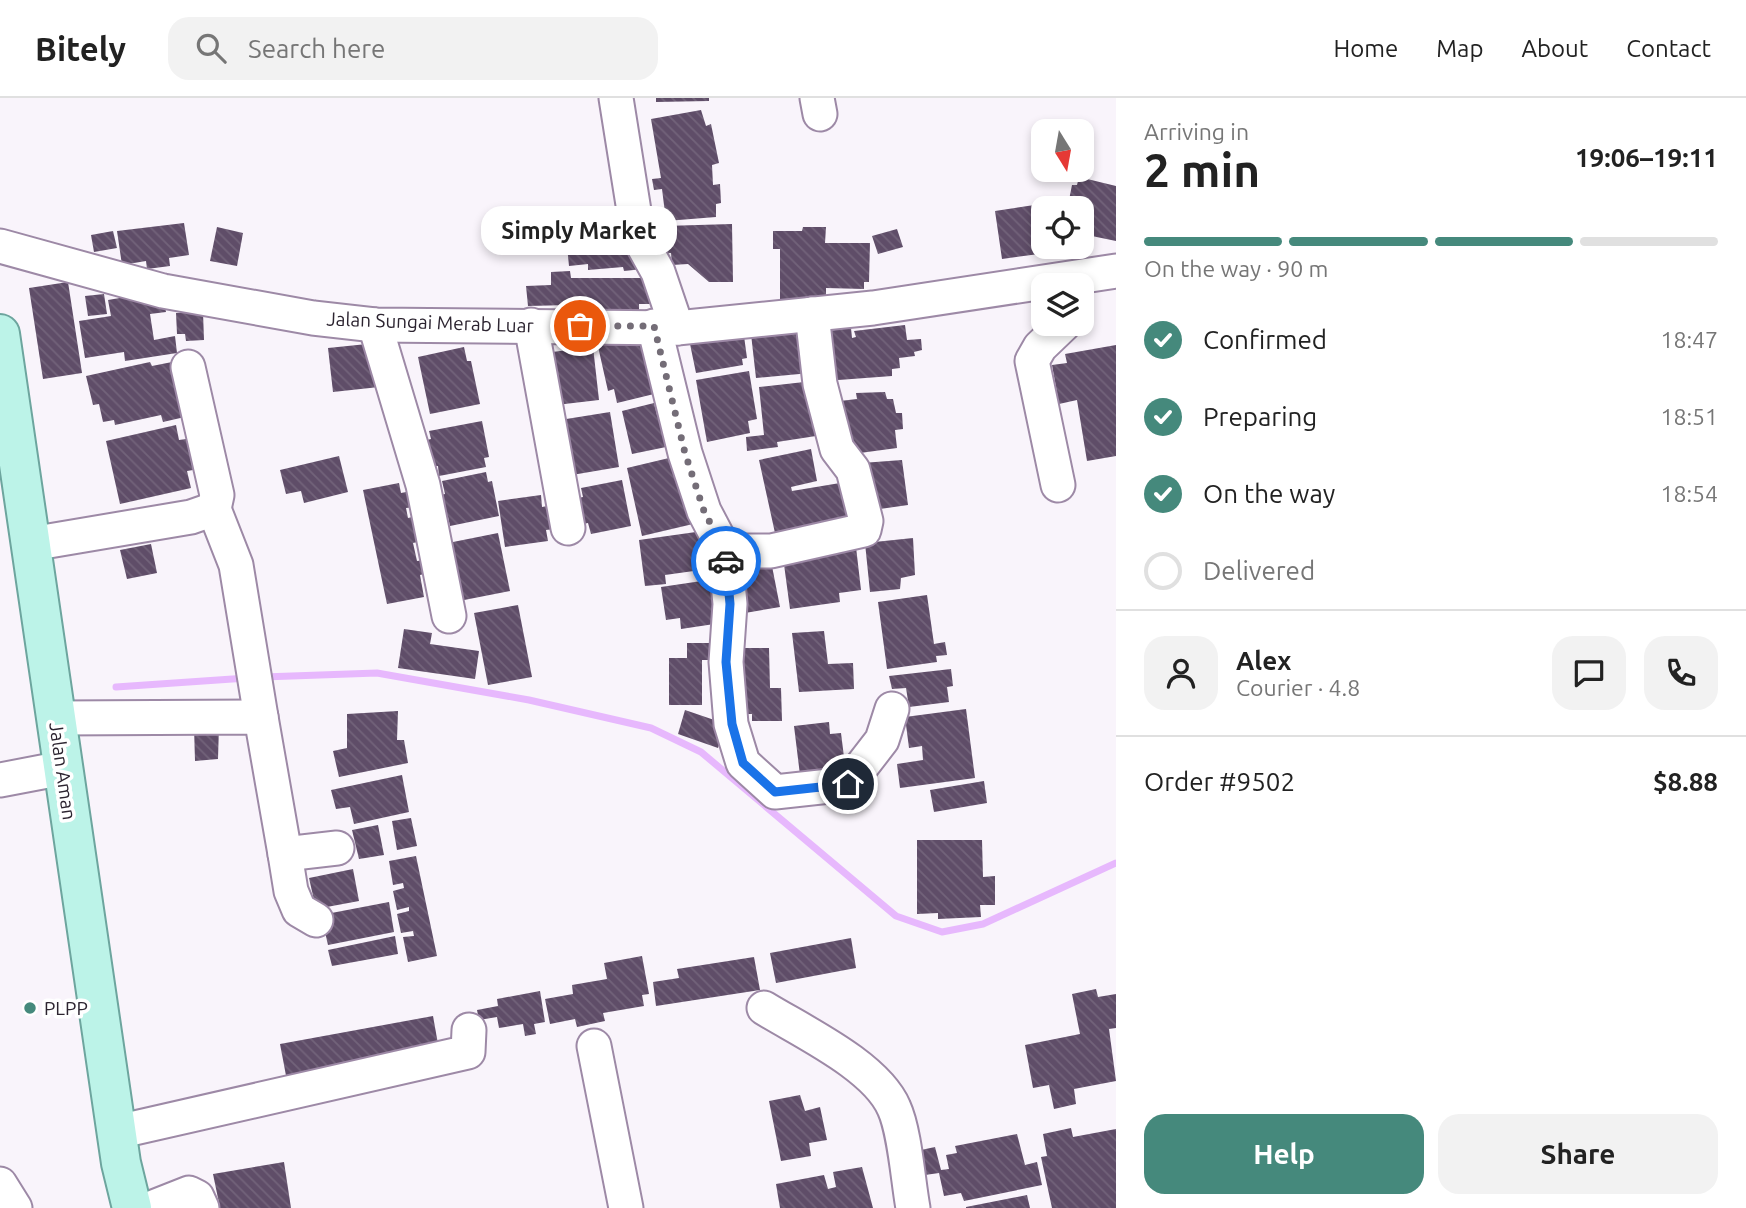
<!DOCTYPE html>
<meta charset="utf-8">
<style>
:root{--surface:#fff;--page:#f2f2f2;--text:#222;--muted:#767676;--line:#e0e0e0;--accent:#45897c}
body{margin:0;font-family:Ubuntu,sans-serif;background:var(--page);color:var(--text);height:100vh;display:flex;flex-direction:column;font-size:26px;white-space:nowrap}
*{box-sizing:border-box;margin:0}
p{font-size:23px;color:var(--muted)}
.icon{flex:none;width:38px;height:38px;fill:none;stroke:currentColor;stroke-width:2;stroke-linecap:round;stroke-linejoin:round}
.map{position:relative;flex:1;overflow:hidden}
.drawer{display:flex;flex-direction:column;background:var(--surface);width:630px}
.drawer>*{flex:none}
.needle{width:46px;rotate:169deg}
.buttons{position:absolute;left:1031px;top:21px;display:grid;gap:14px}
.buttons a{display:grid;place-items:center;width:63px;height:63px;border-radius:14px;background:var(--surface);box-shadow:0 4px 10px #0003;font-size:35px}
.pin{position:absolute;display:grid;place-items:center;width:60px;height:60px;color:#fff;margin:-30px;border:4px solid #fff;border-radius:50%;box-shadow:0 2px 7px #0007}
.courier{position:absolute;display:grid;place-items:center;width:70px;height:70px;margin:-35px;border:5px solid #1a73e8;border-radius:50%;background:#fff;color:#222;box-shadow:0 2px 9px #0007}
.bubble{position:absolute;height:49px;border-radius:21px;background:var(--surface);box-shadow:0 4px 10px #0003;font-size:23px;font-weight:700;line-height:49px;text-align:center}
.head em{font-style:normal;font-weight:700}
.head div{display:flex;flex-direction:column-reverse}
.head{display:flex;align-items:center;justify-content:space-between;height:119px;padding:0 28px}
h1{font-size:46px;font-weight:700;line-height:52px}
.bar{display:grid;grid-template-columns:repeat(4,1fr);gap:10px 7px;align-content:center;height:84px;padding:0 28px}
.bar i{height:9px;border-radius:5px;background:var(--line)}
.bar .on{background:var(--accent)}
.bar p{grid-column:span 4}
.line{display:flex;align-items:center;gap:18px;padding:0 28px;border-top:2px solid var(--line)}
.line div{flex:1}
.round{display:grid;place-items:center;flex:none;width:74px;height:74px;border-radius:21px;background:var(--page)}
ol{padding:0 28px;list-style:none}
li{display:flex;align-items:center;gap:21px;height:77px}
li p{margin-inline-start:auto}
li .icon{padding:7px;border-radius:50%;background:var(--accent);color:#fff;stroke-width:4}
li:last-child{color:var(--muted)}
li i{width:38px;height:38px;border:4px solid var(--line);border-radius:50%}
.cta{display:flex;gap:14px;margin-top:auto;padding:14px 28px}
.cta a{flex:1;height:80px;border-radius:21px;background:var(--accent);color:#fff;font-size:28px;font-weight:700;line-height:80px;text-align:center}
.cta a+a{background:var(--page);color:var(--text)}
header{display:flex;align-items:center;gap:42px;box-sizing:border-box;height:98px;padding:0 35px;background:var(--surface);border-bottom:2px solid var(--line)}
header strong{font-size:33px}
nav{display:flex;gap:38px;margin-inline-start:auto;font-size:24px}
.search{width:490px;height:63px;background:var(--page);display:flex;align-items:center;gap:18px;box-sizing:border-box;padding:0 24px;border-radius:21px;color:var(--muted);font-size:26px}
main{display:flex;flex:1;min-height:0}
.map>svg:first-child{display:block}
</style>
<header>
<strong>Bitely</strong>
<div class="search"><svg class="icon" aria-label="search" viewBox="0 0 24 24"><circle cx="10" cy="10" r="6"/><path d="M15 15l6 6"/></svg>Search here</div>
<nav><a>Home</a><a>Map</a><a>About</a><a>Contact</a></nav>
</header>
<main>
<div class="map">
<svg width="1116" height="1110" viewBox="0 0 1116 1110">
<defs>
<pattern id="building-back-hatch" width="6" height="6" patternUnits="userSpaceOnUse" patternTransform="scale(1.75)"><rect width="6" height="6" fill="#5f4d68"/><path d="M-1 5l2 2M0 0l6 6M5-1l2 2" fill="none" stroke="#72637a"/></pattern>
</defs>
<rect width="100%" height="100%" fill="#f9f4fb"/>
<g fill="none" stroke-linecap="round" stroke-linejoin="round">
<g stroke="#e7b8fd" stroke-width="7">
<path d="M263 579 377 575 529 602 651 630 701 654 896 818 942 834 983 826 1116 765"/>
<path d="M116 589 247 580"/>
</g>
</g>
<g fill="url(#building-back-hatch)">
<path d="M656 0H709V3L656 4Z"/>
<path d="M701 12 706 28 711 26 719 65 712 67 713 87 720 86 721 105 716 106V119L666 123 662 91 654 92 652 81 661 80 651 21Z"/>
<path d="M1079 79 1116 88V143L1082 136V110H1074L1075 102H1069L1072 87H1077Z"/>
<path d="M1061 103 1062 110H1043V149H1068V152L1002 161 995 113Z"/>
<path d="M184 125 189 157 169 160 170 168 147 171 146 163 122 167 117 133Z"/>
<path d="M732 126 733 184H709L688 166 672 167 671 155H665L664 128Z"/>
<path d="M217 129 243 135 237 168 210 163Z"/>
<path d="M803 129H826L825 145H870L869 184H864V191L826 190V204L780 203V151H773V133H802Z"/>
<path d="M897 131 903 149 878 156 872 138Z"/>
<path d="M624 132 643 171 624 173 623 169 588 172V166L569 168 566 138Z"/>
<path d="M113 133 117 150 94 154 91 137Z"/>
<path d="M570 173 571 180H654V206H639V213H606L607 218 569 217 570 207 528 208 526 188 551 187V174Z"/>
<path d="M68 184 82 275 43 281 29 190Z"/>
<path d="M104 196 107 216 88 218 85 198Z"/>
<path d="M143 196 144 207 164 204 166 214 150 216 154 242 175 238 177 255 125 263 124 254 85 260 79 223 111 218 108 202Z"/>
<path d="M203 214 204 242 186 243 185 236H177L176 215Z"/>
<path d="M905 227 907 242 921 241 922 252 914 254 915 258 899 260 900 270 892 271V278L825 283 828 233 851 230 852 240 856 239 854 233Z"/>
<path d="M806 231 810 275 756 280 751 236Z"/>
<path d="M642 233 654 296 617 305 614 291 608 293 597 244Z"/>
<path d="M744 238 747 260 742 261 743 267 696 275 690 246Z"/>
<path d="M367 246 379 289 333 294 328 250Z"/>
<path d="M1116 247V358L1087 363 1077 302 1059 306 1052 267 1067 265 1065 256Z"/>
<path d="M464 249 467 263H471L480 306 430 316 418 259Z"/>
<path d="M593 249 599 302 556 307 552 254Z"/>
<path d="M177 263 189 318 163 324 161 317 115 327 114 322 103 324 99 306 93 307 86 278 150 264 152 268Z"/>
<path d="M749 273 757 321 748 323 750 335 707 344 696 282Z"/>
<path d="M813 283 816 338 777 344 778 349 747 353 746 339 764 337 759 289Z"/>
<path d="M885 294 887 301H893L896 315H902L903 331 895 332 897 350 845 357 840 303 857 301 856 295Z"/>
<path d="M654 305 657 317 664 316 668 335 663 336 666 349 632 356 622 313Z"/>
<path d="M610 314 619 369 566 378 560 322Z"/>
<path d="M482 323 489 359 484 360 486 369 439 378 438 368 428 369 423 343 431 341 429 333Z"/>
<path d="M176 327 179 342 186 341 193 372 187 373 191 390 120 406 106 343Z"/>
<path d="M811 351 817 383 791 389 792 393 846 384 853 421 775 435 759 362Z"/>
<path d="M339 358 348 394 304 405 301 393 286 396 280 372Z"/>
<path d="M669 360 671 370 681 368 693 426 642 438 627 370Z"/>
<path d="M902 362 908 407 866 413 862 365Z"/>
<path d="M486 374 488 384 492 383 499 418 450 428 448 419 441 420 436 398 445 396 442 383Z"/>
<path d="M622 382 631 428 591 436 588 425 578 427 573 401 583 399 581 390Z"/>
<path d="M399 385 401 395 411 393 415 409 406 410 408 420 417 418 422 443 413 445 417 463 426 462 428 475 420 477 424 499 387 506 363 392Z"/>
<path d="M541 397 542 409 552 407 555 431 546 432 548 443 505 449 498 403Z"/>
<path d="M703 433 708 471 665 477 666 486 645 488 639 442Z"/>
<path d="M498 435 510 493 459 503 448 445Z"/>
<path d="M913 440 915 477 901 480 900 491 870 494 865 445Z"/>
<path d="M151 446 157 475 127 481 120 452Z"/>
<path d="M856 449 861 492 839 495 840 504 790 511 783 459Z"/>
<path d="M771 463 780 509 745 515 737 470Z"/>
<path d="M715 481 721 525 681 531 680 520 666 522 661 489Z"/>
<path d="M927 497 934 546 945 544 947 557 936 558 937 564 887 571 878 504Z"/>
<path d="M518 507 532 579 488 587 474 515Z"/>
<path d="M404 531 432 535 430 546 479 553 475 581 398 570Z"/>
<path d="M824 533 828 566 853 565 854 591 799 594 792 535Z"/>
<path d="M687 545H713L712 562H702V607H669V560H687Z"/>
<path d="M739 550H769L770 590H781L782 623H752V616H740Z"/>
<path d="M951 571 953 588 947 589 949 604 909 609 906 590 892 591 889 578Z"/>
<path d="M966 611 975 680 900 690 897 666 923 662 922 648 909 650 905 619Z"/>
<path d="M685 612 726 626 718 650 678 636Z"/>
<path d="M398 613 397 642H404L408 665 339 679 333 653 347 650V616Z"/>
<path d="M829 624 830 636 841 635 844 659 834 660 836 673 800 677 794 628Z"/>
<path d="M219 628 218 661 195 663 194 629Z"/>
<path d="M402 677 409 714 354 726 350 709 336 711 331 692Z"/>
<path d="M984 683 987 705 934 714 930 692Z"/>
<path d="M411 720 417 748 397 752 392 723Z"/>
<path d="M378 727 384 757 359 761 352 732Z"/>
<path d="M917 742H982L983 779 995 778V807H980L981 819 938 821V815L917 816Z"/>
<path d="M416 758 437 858 408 864 403 839 414 838 413 833 401 835 397 816 409 813V809L397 812 393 793 404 790 403 785 393 787 389 763Z"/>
<path d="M353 771 359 803 316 811 309 780Z"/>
<path d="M389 804 394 834 328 847 321 817Z"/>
<path d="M395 838 398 856 332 868 328 852Z"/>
<path d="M851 840 856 870 776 885 770 855Z"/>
<path d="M642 858 649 896 642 897 644 908 603 915 605 923 577 929 575 921 550 926 545 901 573 896 572 887 607 881 604 865Z"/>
<path d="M754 859 760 892 656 908 653 884 679 880 677 871Z"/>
<path d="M1096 891 1098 899 1116 896V930L1109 931 1116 983 1074 991 1076 1006 1054 1011 1049 987 1033 990 1025 947 1080 936 1072 896Z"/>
<path d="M540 893 545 924 534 926 536 936 525 938 523 926 499 930 497 919 479 922 477 912 498 908 497 901Z"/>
<path d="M433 918 438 946 288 988 280 946Z"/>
<path d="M800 997 805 1013 820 1009 827 1042 809 1045 811 1058 781 1063 769 1003Z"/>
<path d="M1071 1030 1073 1039 1116 1031V1110H1052L1041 1059 1047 1058 1043 1036Z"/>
<path d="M1017 1036 1025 1067 1037 1064 1042 1087 964 1103 961 1095 944 1098 939 1075 925 1077 921 1052 935 1049 941 1072 949 1071 946 1057 957 1055 955 1048Z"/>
<path d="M284 1064 291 1110H220L213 1076Z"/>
<path d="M862 1069 873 1110H780L776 1086 824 1077 828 1091 836 1089 833 1074Z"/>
<path d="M1027 1097 1030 1110H966V1109Z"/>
</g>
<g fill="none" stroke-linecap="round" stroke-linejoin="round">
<g stroke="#9d89a6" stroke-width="37">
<g id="minor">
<path d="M616 0 638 138 658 174 677 230"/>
<path d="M817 0 820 16"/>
<path d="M0 148 163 193 313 220 375 227 677 230 873 210 1116 173"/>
<path d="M375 227 423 387 449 518"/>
<path d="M531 227 568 430"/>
<path d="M654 228 685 355 704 413 725 453 730 506 726 564 731 626 743 665 775 694 848 686 882 642 892 611"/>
<path d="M1058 387 1032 263 1040 249 1064 226"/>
<path d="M214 411 236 467 261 619"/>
<path d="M31 446 191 419 214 411 217 397 188 269"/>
<path d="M725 453H771L864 432 866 423 853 372 837 351 820 286 812 216"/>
<path d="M56 620 261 619 285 756 337 750"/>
<path d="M0 682 63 670"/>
<path d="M285 756 291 793 299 812 316 822"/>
<path d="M764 910C803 934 876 968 894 1010 905 1034 908 1083 913 1110"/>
<path d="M594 948 626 1110"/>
<path d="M117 1034 468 954 469 932"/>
<path d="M0 1086 15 1110"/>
<path d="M151 1110 189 1095 197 1099 202 1110"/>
</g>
</g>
<g stroke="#6da59e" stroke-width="42">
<path id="major" d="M0 236 121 1065 132 1110"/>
</g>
<use href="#minor" stroke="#fff" stroke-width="33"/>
<use href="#major" stroke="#bcf3e8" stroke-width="38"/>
</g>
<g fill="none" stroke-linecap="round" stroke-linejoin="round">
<path stroke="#746d77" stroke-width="7" stroke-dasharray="0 12.6" d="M580 228H654L685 355 704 413 725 453 726 463"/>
<path stroke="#1a73e8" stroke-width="9" d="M726 463 730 506 726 564 732 626 743 665 775 694 848 686"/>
</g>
<circle fill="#45897c" stroke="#fff" stroke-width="2.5" cx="30" cy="910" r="7"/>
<g text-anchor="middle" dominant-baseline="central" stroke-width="7" stroke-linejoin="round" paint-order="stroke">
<g font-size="19" fill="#2c2430" stroke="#fff">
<text transform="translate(430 224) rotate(2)">Jalan Sungai Merab Luar</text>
<text transform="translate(63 673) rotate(82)">Jalan Aman</text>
</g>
<g font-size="19" fill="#2c2430" stroke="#fff" text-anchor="start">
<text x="44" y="910">PLPP</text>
</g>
</g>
</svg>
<div class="buttons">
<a><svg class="needle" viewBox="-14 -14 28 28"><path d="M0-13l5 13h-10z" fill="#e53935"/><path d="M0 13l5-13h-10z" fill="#767676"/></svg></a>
<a><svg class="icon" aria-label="locate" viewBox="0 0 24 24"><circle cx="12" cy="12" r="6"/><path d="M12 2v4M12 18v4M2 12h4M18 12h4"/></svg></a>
<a><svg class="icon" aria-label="layers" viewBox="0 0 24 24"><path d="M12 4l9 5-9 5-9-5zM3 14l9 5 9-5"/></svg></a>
</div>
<div class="pin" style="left:580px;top:228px;background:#ea580c"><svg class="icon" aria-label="bag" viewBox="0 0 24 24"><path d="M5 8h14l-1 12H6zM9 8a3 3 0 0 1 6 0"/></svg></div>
<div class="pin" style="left:848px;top:686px;background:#1f2937"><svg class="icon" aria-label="home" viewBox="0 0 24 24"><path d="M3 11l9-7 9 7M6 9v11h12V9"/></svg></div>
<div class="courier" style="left:726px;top:463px"><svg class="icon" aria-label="car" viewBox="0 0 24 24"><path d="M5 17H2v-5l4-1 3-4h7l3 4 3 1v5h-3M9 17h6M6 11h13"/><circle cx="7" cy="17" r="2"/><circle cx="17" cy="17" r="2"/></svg></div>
<div class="bubble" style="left:481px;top:108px;width:196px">Simply Market</div>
</div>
<section class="drawer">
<div class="head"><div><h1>2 min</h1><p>Arriving in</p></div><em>19:06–19:11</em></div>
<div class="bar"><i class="on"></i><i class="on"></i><i class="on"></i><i></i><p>On the way · 90 m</p></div>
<ol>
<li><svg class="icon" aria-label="check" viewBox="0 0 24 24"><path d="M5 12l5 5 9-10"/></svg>Confirmed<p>18:47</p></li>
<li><svg class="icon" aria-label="check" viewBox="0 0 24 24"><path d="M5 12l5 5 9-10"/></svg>Preparing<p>18:51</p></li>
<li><svg class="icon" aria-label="check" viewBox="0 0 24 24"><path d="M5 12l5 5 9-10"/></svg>On the way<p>18:54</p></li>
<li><i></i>Delivered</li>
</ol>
<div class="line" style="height:126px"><a class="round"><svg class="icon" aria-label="person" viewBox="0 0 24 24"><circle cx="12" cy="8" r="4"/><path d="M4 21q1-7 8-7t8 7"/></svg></a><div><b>Alex</b><p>Courier · 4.8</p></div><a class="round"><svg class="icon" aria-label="chat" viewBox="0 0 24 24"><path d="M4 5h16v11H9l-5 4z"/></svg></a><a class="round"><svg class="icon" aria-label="phone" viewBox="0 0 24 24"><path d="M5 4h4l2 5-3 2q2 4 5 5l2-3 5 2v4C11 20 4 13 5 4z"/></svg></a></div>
<div class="line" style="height:91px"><div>Order #9502</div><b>$8.88</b></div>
<div class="cta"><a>Help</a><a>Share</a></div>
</section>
</main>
